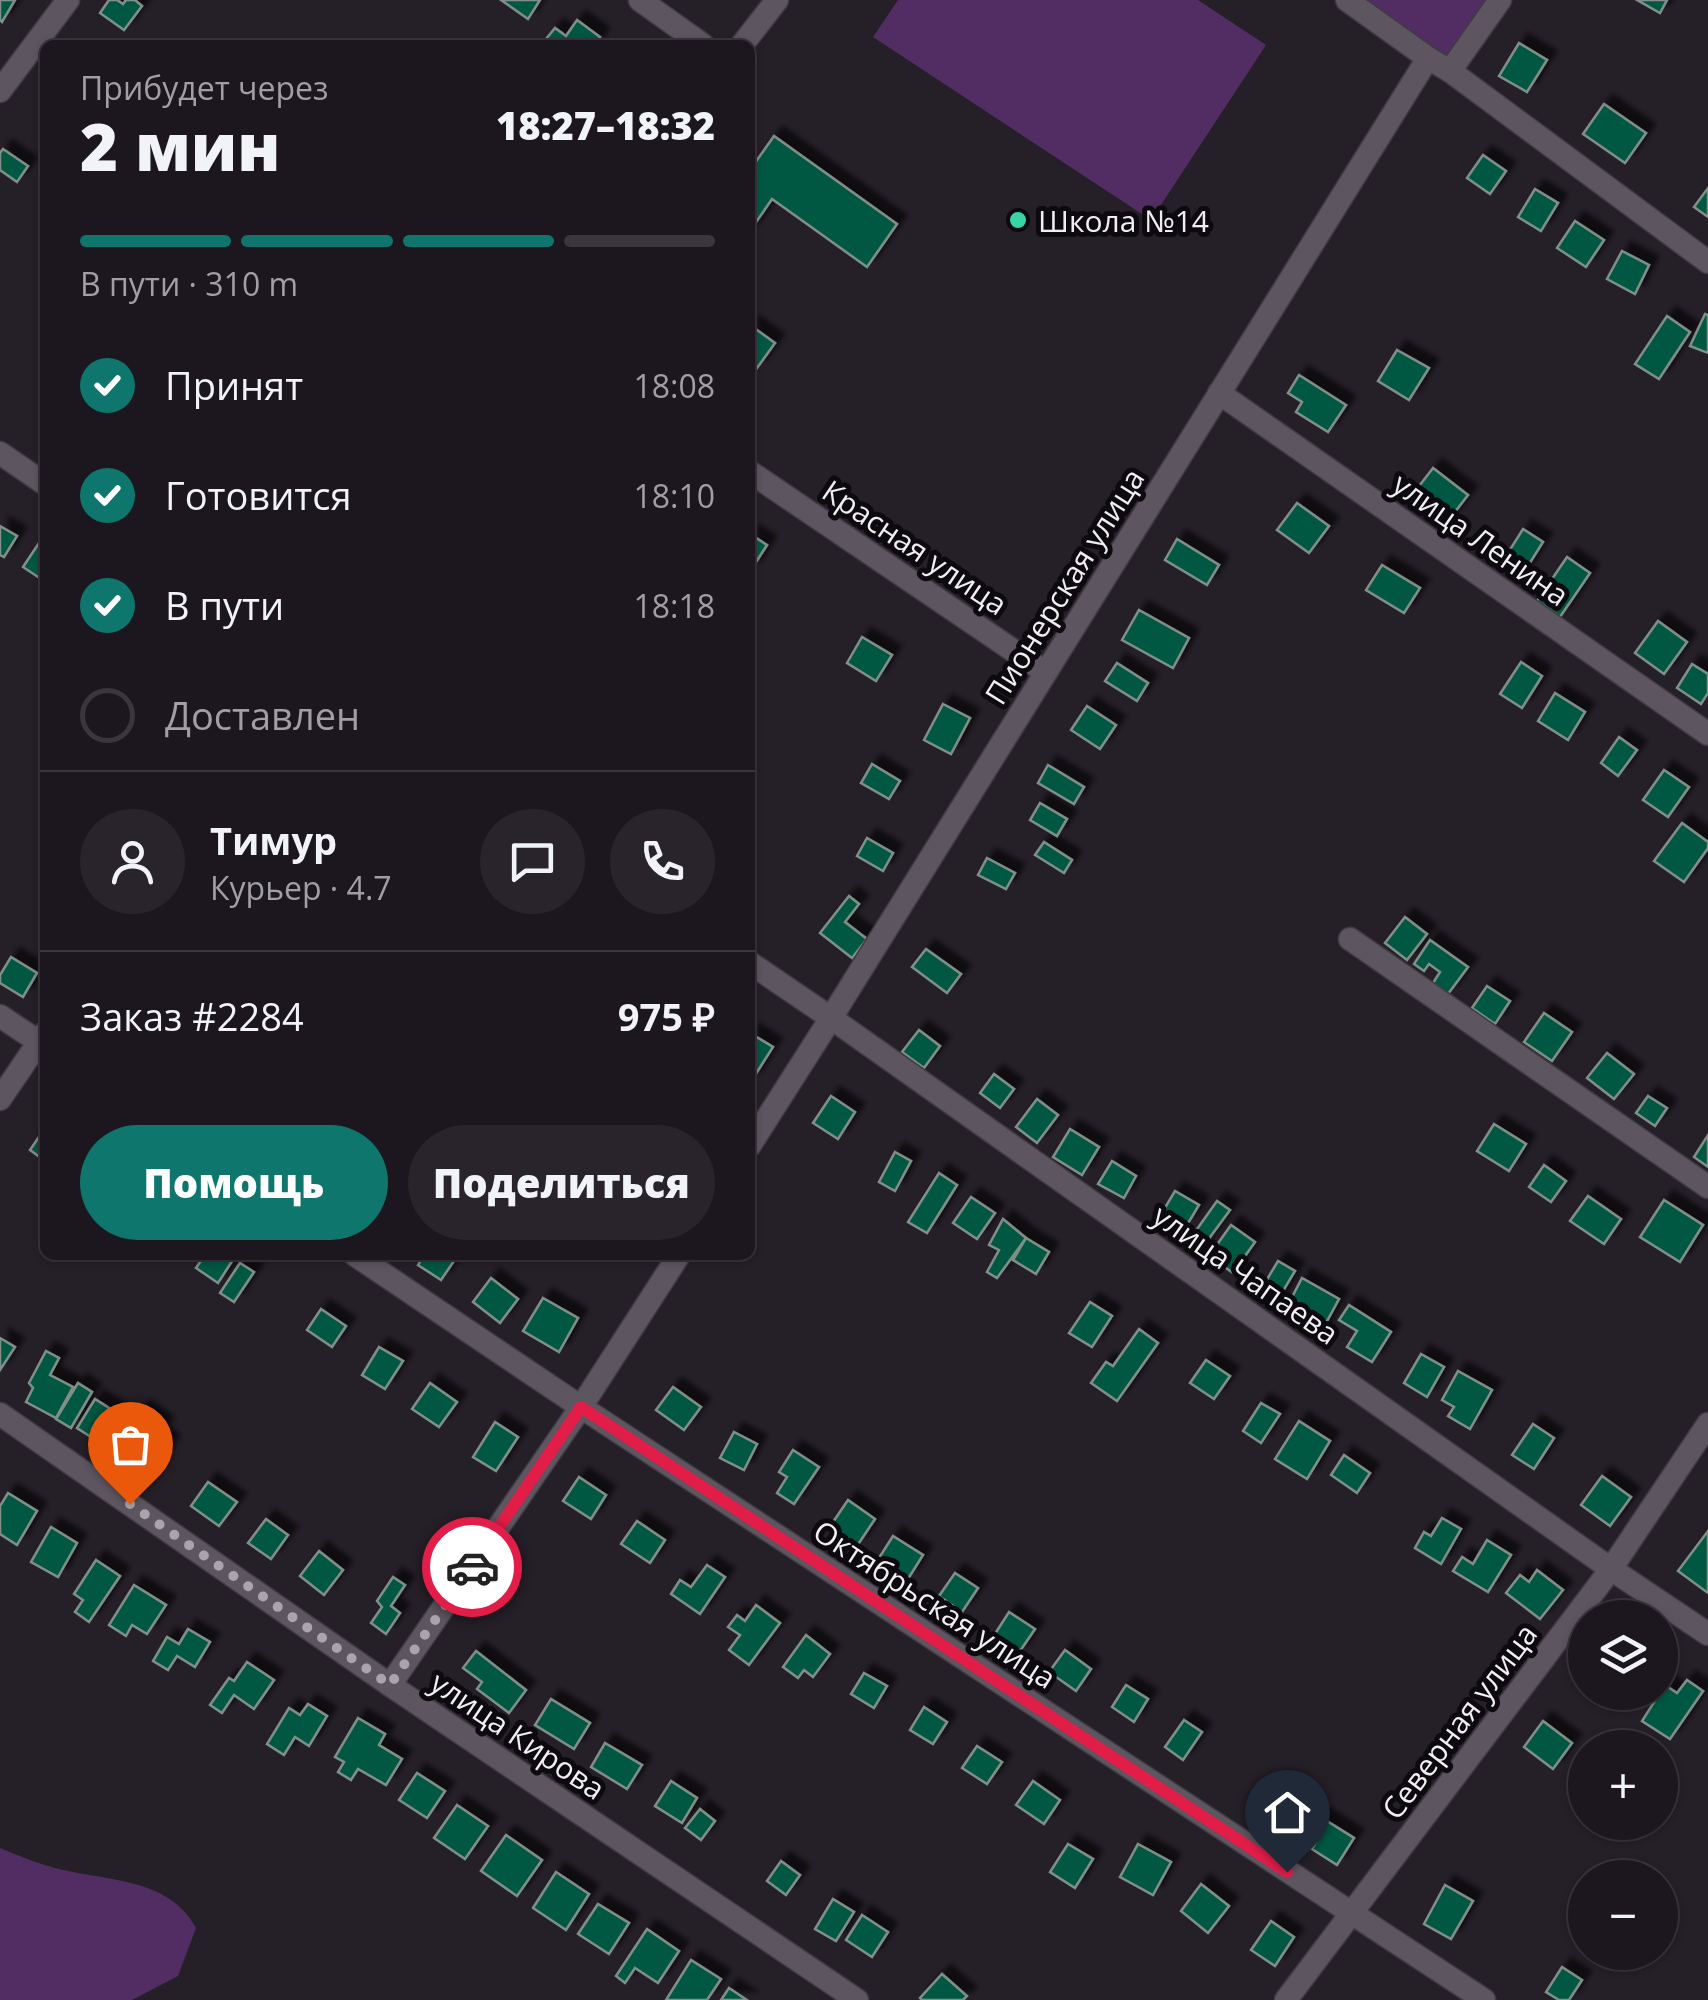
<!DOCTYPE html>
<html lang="ru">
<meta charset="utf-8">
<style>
:root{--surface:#1c171e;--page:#29242b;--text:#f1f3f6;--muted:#a09fa4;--line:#3a363c;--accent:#0f766e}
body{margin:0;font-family:"Open Sans",sans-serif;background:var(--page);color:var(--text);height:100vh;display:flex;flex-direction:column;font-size:38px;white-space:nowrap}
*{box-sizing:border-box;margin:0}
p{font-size:32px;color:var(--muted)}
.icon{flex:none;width:55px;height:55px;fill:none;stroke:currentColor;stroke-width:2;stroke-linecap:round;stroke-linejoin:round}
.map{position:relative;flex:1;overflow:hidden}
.drawer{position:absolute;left:40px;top:40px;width:715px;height:1220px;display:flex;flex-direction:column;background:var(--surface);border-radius:15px;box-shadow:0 2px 8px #0004,0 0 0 2px var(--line)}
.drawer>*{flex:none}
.buttons{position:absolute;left:1568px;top:1600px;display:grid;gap:20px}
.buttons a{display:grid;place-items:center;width:110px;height:110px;border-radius:50%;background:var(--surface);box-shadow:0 2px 8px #0004,0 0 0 2px var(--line);font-size:50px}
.pin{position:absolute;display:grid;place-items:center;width:85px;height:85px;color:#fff;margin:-102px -42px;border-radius:50% 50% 50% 0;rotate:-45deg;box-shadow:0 0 10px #0007}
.pin .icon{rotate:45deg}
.courier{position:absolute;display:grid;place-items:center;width:100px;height:100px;margin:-50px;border:8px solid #e11d48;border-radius:50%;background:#fff;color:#222;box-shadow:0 2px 12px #0007}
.summary em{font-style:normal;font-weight:800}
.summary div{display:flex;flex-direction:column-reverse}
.summary{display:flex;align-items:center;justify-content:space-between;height:170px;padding:0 40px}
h1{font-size:65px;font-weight:800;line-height:75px}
.bar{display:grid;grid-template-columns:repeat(4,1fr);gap:15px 10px;align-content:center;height:120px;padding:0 40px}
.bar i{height:12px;border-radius:8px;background:var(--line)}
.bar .active{background:var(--accent)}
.bar p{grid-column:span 4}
.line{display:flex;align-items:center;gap:25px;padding:0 40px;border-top:2px solid var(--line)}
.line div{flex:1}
.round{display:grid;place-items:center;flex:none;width:105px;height:105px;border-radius:52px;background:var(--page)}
ol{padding:0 40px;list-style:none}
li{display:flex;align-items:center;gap:30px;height:110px}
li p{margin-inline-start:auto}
li .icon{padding:10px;border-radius:50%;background:var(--accent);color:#fff;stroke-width:4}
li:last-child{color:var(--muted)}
li i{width:55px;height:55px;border:5px solid var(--line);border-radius:50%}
.primary-button{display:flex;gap:20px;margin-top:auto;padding:20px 40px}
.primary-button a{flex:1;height:115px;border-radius:60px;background:var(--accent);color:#fff;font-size:40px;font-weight:800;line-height:115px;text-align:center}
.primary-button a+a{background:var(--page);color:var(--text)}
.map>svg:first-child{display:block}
</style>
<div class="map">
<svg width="1708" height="2000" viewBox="0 0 1708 2000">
<defs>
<filter id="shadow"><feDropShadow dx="9" dy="-9" stdDeviation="2.5" flood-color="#0009"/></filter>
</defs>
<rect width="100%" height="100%" fill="#251f28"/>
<g fill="#522d63">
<path d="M898 0H1198L1266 45 1151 220 873 37Z"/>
<path d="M1362 0H1488L1444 60Z"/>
<path d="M0 1848C19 1856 39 1864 59 1869 107 1881 170 1878 196 1928L178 1976 132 2000H0Z"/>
</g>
<g fill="#035942" stroke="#808f88" stroke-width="2.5" filter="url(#shadow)">
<path d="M0 0H15L2 22 0 20Z"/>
<path d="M109 0H117L123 4 126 0H135L142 6 124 30 100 13Z"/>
<path d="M501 0H540L528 19Z"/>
<path d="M1637 0H1667L1660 13Z"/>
<path d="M577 20 600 37 594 45H554L546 39 555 28 566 36Z"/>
<path d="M1519 43 1547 60 1527 92 1499 76Z"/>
<path d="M1604 104 1646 133 1625 163 1583 134Z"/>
<path d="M774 136 897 224 867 267 772 199 750 231V170Z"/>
<path d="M3 149 28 166 17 182 0 170V153Z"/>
<path d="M1483 155 1506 171 1490 194 1467 178Z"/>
<path d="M1708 188V217L1694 207Z"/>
<path d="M1535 189 1558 203 1541 231 1518 217Z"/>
<path d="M1575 221 1604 240 1586 267 1557 248Z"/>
<path d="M1622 251 1649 265 1635 294 1607 279Z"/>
<path d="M1705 314 1708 315V353L1690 346Z"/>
<path d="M1667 316 1690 332 1659 379 1635 364Z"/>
<path d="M750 325 775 343 757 368 750 363Z"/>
<path d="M1397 350 1429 368 1409 400 1378 381Z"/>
<path d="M1299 375 1346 405 1328 432 1296 412 1302 402 1288 393Z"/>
<path d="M1433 468 1468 495 1448 521 1413 494Z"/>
<path d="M1297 503 1329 526 1309 553 1277 530Z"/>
<path d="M0 526 17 536 4 557 0 555Z"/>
<path d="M1523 529 1543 542 1521 577 1501 564Z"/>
<path d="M750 534 767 545 751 570 750 569Z"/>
<path d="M43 537 45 539 44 581 23 567Z"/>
<path d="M1177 539 1219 565 1207 585 1165 560Z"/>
<path d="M1567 557 1590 573 1560 617 1537 601Z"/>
<path d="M1382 565 1420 588 1404 613 1366 590Z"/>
<path d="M1139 610 1189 638 1173 668 1122 640Z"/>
<path d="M1658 621 1687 642 1664 674 1635 653Z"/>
<path d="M862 637 892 655 876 681 847 663Z"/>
<path d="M1521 662 1542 676 1522 708 1500 694Z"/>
<path d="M1117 663 1148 683 1137 701 1105 681Z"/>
<path d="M1692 664 1708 674V693L1701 704 1677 688Z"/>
<path d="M1555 693 1585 712 1568 740 1538 721Z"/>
<path d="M943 704 970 718 951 754 924 740Z"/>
<path d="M1087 706 1116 725 1100 749 1071 730Z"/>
<path d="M1619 737 1637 750 1618 776 1601 763Z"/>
<path d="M872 764 900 781 889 799 861 783Z"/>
<path d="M1048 765 1084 787 1074 804 1038 783Z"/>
<path d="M1664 770 1689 787 1668 817 1643 800Z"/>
<path d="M1040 803 1067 819 1057 836 1030 820Z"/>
<path d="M1682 823 1708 842V848L1684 882 1654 861Z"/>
<path d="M867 838 893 853 883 871 857 856Z"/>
<path d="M1044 842 1072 860 1064 873 1035 855Z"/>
<path d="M987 858 1015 873 1006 889 978 875Z"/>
<path d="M849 896 859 904 845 922 867 939 852 958 820 933Z"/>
<path d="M1405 917 1427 934 1407 960 1385 943Z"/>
<path d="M1430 940 1468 967 1448 994 1433 983 1440 972 1429 964 1424 971 1414 964Z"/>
<path d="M926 949 961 974 947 993 912 967Z"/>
<path d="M11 957 37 973 23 997 0 983V975Z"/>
<path d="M1487 986 1510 1001 1495 1024 1472 1008Z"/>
<path d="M1544 1013 1572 1032 1552 1061 1524 1042Z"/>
<path d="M919 1030 940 1046 924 1068 902 1052Z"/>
<path d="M750 1033 773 1047 752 1080 750 1079Z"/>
<path d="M1607 1053 1634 1074 1614 1099 1587 1078Z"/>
<path d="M994 1074 1014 1089 1000 1108 980 1093Z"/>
<path d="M831 1096 855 1112 838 1139 813 1123Z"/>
<path d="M1648 1096 1667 1108 1655 1126 1636 1113Z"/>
<path d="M1037 1099 1058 1115 1037 1143 1016 1127Z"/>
<path d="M1494 1124 1526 1144 1509 1171 1477 1151Z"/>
<path d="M45 1128V1161L30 1150Z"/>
<path d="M1070 1129 1099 1147 1082 1175 1053 1157Z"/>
<path d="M1708 1135V1167L1694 1157Z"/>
<path d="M895 1152 911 1161 895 1191 879 1182Z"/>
<path d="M1112 1161 1136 1176 1124 1198 1098 1184Z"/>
<path d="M1544 1165 1566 1181 1551 1202 1529 1187Z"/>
<path d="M939 1173 957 1185 927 1233 908 1222Z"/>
<path d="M1175 1191 1199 1205 1187 1225 1163 1211Z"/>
<path d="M1588 1196 1621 1219 1604 1244 1570 1221Z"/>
<path d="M971 1197 995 1213 977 1239 953 1223Z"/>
<path d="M1664 1200 1703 1225 1680 1262 1640 1237Z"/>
<path d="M1217 1201 1230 1210 1202 1248 1190 1239Z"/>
<path d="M1003 1219 1026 1238 997 1278 987 1272 999 1250 989 1245Z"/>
<path d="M1231 1225 1255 1242 1233 1273 1209 1256Z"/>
<path d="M1026 1238 1049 1252 1036 1274 1013 1260Z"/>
<path d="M205 1255H236L218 1283 196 1268Z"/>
<path d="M424 1255H458L441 1280 418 1265Z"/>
<path d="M1278 1261 1295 1271 1277 1301 1260 1291Z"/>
<path d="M240 1263 254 1272 234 1302 220 1293Z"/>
<path d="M491 1278 518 1299 500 1323 473 1302Z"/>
<path d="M1302 1278 1339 1299 1320 1334 1291 1318 1298 1305 1290 1301Z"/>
<path d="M543 1298 578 1318 559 1352 523 1331Z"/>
<path d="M1090 1302 1112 1316 1092 1347 1069 1333Z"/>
<path d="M1349 1305 1391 1332 1372 1362 1347 1347 1357 1331 1339 1320Z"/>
<path d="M321 1309 346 1326 332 1347 307 1330Z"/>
<path d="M1139 1329 1158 1343 1117 1401 1091 1383 1106 1362 1113 1366Z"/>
<path d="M0 1338 15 1347 0 1370Z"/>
<path d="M379 1347 403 1361 385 1389 362 1375Z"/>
<path d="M46 1351 59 1358 50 1375 73 1387 56 1418 26 1402 33 1388 29 1383Z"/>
<path d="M1421 1354 1444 1367 1427 1397 1404 1383Z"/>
<path d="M1206 1360 1230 1376 1214 1399 1190 1383Z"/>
<path d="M1458 1371 1492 1390 1470 1429 1448 1416 1454 1407 1442 1400Z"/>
<path d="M78 1383 92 1392 71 1428 56 1419Z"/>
<path d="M430 1383 457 1402 439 1427 412 1409Z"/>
<path d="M673 1387 701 1407 684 1430 656 1410Z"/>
<path d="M95 1399 120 1415 102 1444 77 1428Z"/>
<path d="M1261 1403 1280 1414 1261 1443 1243 1431Z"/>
<path d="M141 1409 164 1426 158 1435 170 1444 154 1467 118 1440Z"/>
<path d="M1299 1421 1330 1441 1307 1479 1275 1459Z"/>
<path d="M495 1422 518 1437 496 1471 473 1457Z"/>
<path d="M1533 1424 1554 1438 1534 1469 1512 1455Z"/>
<path d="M734 1432 757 1444 744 1470 720 1458Z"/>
<path d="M793 1450 819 1467 794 1504 777 1493 787 1477 779 1472Z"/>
<path d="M1344 1455 1370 1473 1357 1493 1331 1475Z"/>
<path d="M1602 1476 1631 1497 1610 1526 1581 1505Z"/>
<path d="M579 1477 606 1495 591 1519 563 1501Z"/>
<path d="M208 1482 237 1502 219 1526 191 1506Z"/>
<path d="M8 1493 37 1511 17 1545 0 1534V1506Z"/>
<path d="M848 1500 875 1519 857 1546 829 1528Z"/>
<path d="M1442 1518 1461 1529 1441 1564 1415 1548 1424 1532 1431 1536Z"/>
<path d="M266 1519 288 1535 271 1559 248 1543Z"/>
<path d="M637 1521 665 1540 650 1563 621 1544Z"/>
<path d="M51 1527 77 1543 58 1577 31 1562Z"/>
<path d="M1708 1531V1593L1678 1571Z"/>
<path d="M893 1536 923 1555 908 1579 877 1561Z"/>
<path d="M1487 1540 1511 1555 1488 1592 1453 1571 1462 1557 1473 1564Z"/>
<path d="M319 1551 343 1570 324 1595 300 1576Z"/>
<path d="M96 1560 120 1576 89 1622 75 1612 83 1600 74 1594Z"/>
<path d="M707 1565 725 1577 700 1614 671 1594 680 1580 691 1587Z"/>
<path d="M1537 1570 1563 1590 1540 1619 1506 1593 1520 1575 1529 1582Z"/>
<path d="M955 1573 978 1588 962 1612 939 1596Z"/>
<path d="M393 1577 405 1585 391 1606 400 1613 386 1634 371 1623 382 1607 377 1601Z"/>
<path d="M134 1585 166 1605 147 1634 132 1625 126 1636 109 1625Z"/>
<path d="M756 1605 780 1623 749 1665 729 1650 740 1635 728 1627 737 1615 745 1621Z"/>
<path d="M1009 1612 1035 1629 1018 1654 993 1637Z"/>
<path d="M188 1629 210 1642 195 1667 177 1656 168 1670 153 1661 167 1637 179 1644Z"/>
<path d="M806 1635 830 1654 813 1677 804 1670 798 1678 783 1667Z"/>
<path d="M1585 1648V1676L1572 1667Z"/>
<path d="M1065 1650 1091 1669 1076 1691 1049 1672Z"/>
<path d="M476 1651 526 1690 509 1713 477 1689 482 1682 463 1668Z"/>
<path d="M247 1662 274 1680 254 1709 234 1695 222 1713 210 1705 229 1678 234 1681Z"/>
<path d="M864 1673 887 1686 874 1708 851 1694Z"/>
<path d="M1687 1680 1703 1691 1670 1739 1642 1721 1665 1685 1677 1693Z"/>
<path d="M1126 1685 1148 1699 1134 1722 1112 1707Z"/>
<path d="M551 1699 590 1723 574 1749 535 1725Z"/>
<path d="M308 1704 327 1716 309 1746 295 1737 284 1755 267 1744 289 1708 300 1715Z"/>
<path d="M924 1707 947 1722 933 1744 910 1730Z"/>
<path d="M358 1718 385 1734 379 1745 402 1759 386 1785 358 1769 351 1780 338 1772 344 1762 335 1757Z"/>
<path d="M1184 1720 1202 1732 1183 1760 1165 1747Z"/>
<path d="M1543 1721 1572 1743 1553 1769 1524 1747Z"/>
<path d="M605 1743 642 1765 627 1789 591 1767Z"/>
<path d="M977 1746 1002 1762 987 1784 962 1768Z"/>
<path d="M417 1773 445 1791 427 1818 399 1800Z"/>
<path d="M671 1781 697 1798 682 1823 655 1806Z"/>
<path d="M1033 1781 1060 1800 1044 1824 1016 1805Z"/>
<path d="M457 1805 488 1826 465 1859 434 1838Z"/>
<path d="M700 1809 715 1821 701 1840 685 1828Z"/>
<path d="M1319 1816 1354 1838 1337 1865 1312 1849 1318 1839 1308 1833Z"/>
<path d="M506 1835 542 1860 517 1896 481 1871Z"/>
<path d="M1068 1844 1093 1859 1075 1888 1050 1872Z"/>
<path d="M1138 1844 1171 1862 1153 1895 1120 1877Z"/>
<path d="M781 1861 800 1875 786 1895 767 1881Z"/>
<path d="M556 1872 589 1894 566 1930 533 1908Z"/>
<path d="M1201 1884 1229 1906 1208 1933 1181 1911Z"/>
<path d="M1445 1885 1473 1901 1451 1939 1424 1924Z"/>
<path d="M833 1899 854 1912 836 1941 815 1929Z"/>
<path d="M598 1904 629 1923 609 1954 578 1934Z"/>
<path d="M862 1915 888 1932 872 1957 846 1940Z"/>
<path d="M1271 1921 1294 1937 1275 1966 1251 1950Z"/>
<path d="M647 1929 679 1951 658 1983 635 1968 625 1983 616 1976Z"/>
<path d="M691 1960 721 1979 707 2000H666Z"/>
<path d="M1562 1967 1582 1980 1569 2000H1559L1546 1992Z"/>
<path d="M942 1974 967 1996 963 2000H922L920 1998Z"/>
<path d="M729 1988 747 2000H721Z"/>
</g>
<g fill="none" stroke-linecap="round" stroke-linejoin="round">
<g stroke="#403b43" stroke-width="25">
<g id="minor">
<path d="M640 0 703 45"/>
<path d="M1347 0 1428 58 1450 71 1708 262"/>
<path d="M742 45 777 0"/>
<path d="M1450 71 1500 0"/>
<path d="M0 91 68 0"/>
<path d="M1219 393 1708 734"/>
<path d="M0 453 45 484"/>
<path d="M750 472 1045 672"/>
<path d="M1350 939 1708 1187"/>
<path d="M750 963 831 1018 1611 1569 1708 1634"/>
<path d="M0 1016 45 1046"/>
<path d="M0 1099 45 1033"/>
<path d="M750 1145 831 1018 1428 58"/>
<path d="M355 1255 581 1407 1484 2000"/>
<path d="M0 1414 390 1685 857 2000"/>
<path d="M390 1685 581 1407 679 1255"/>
<path d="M1286 2000 1611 1569 1708 1424"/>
</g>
</g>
<use href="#minor" stroke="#5d5660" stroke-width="22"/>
</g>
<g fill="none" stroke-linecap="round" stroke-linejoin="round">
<path stroke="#aaa5ac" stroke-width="10" stroke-dasharray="0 18" d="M130 1504 390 1685 472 1567"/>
<path stroke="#e11d48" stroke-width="12" d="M472 1567 581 1407 1287 1872"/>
</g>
<circle fill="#39d4a5" stroke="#0c0a0e" stroke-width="4" cx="1018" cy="220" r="10"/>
<g text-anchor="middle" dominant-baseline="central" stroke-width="10" stroke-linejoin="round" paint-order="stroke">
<g font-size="30" fill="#f1edf3" stroke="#0c0a0e" text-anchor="start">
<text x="1038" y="220">Школа №14</text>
</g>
<g font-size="30" fill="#f1edf3" stroke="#0c0a0e">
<text transform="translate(1481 539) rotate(35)">улица Ленина</text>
<text transform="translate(915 547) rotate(34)">Красная улица</text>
<text transform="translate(1064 586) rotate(-58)">Пионерская улица</text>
<text transform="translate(1246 1274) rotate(35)">улица Чапаева</text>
<text transform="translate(935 1604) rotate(33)">Октябрьская улица</text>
<text transform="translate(1459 1721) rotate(-53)">Северная улица</text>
<text transform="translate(518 1735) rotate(34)">улица Кирова</text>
</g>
</g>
</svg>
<div class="buttons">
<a><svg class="icon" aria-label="layers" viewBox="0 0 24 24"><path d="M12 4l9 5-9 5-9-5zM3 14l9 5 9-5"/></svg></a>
<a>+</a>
<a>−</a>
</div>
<div class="pin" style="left:130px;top:1504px;background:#ea580c"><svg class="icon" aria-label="bag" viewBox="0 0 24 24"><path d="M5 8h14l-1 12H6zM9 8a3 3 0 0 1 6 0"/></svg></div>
<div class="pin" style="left:1287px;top:1872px;background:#1f2937"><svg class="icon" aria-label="home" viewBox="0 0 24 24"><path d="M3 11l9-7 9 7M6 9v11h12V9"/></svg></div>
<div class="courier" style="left:472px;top:1567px"><svg class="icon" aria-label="car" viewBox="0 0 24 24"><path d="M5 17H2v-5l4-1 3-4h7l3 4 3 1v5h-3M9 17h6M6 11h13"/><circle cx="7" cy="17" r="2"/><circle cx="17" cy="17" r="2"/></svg></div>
<section class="drawer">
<div class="summary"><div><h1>2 мин</h1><p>Прибудет через</p></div><em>18:27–18:32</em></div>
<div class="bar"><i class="active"></i><i class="active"></i><i class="active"></i><i></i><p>В пути · 310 m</p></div>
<ol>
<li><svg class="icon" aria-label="check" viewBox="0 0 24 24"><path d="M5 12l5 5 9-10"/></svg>Принят<p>18:08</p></li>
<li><svg class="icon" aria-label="check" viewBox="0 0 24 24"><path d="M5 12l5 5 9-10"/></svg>Готовится<p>18:10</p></li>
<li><svg class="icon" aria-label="check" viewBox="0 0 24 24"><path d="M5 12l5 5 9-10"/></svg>В пути<p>18:18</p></li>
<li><i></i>Доставлен</li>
</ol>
<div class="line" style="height:180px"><a class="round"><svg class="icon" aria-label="person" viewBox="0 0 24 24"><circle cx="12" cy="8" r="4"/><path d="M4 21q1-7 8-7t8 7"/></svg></a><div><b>Тимур</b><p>Курьер · 4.7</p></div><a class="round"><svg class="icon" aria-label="chat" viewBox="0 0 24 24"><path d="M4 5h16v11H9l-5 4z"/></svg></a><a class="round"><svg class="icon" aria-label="phone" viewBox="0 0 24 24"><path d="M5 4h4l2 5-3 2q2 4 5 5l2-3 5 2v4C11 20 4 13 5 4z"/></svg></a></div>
<div class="line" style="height:130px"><div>Заказ #2284</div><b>975 ₽</b></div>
<div class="primary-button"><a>Помощь</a><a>Поделиться</a></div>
</section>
</div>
